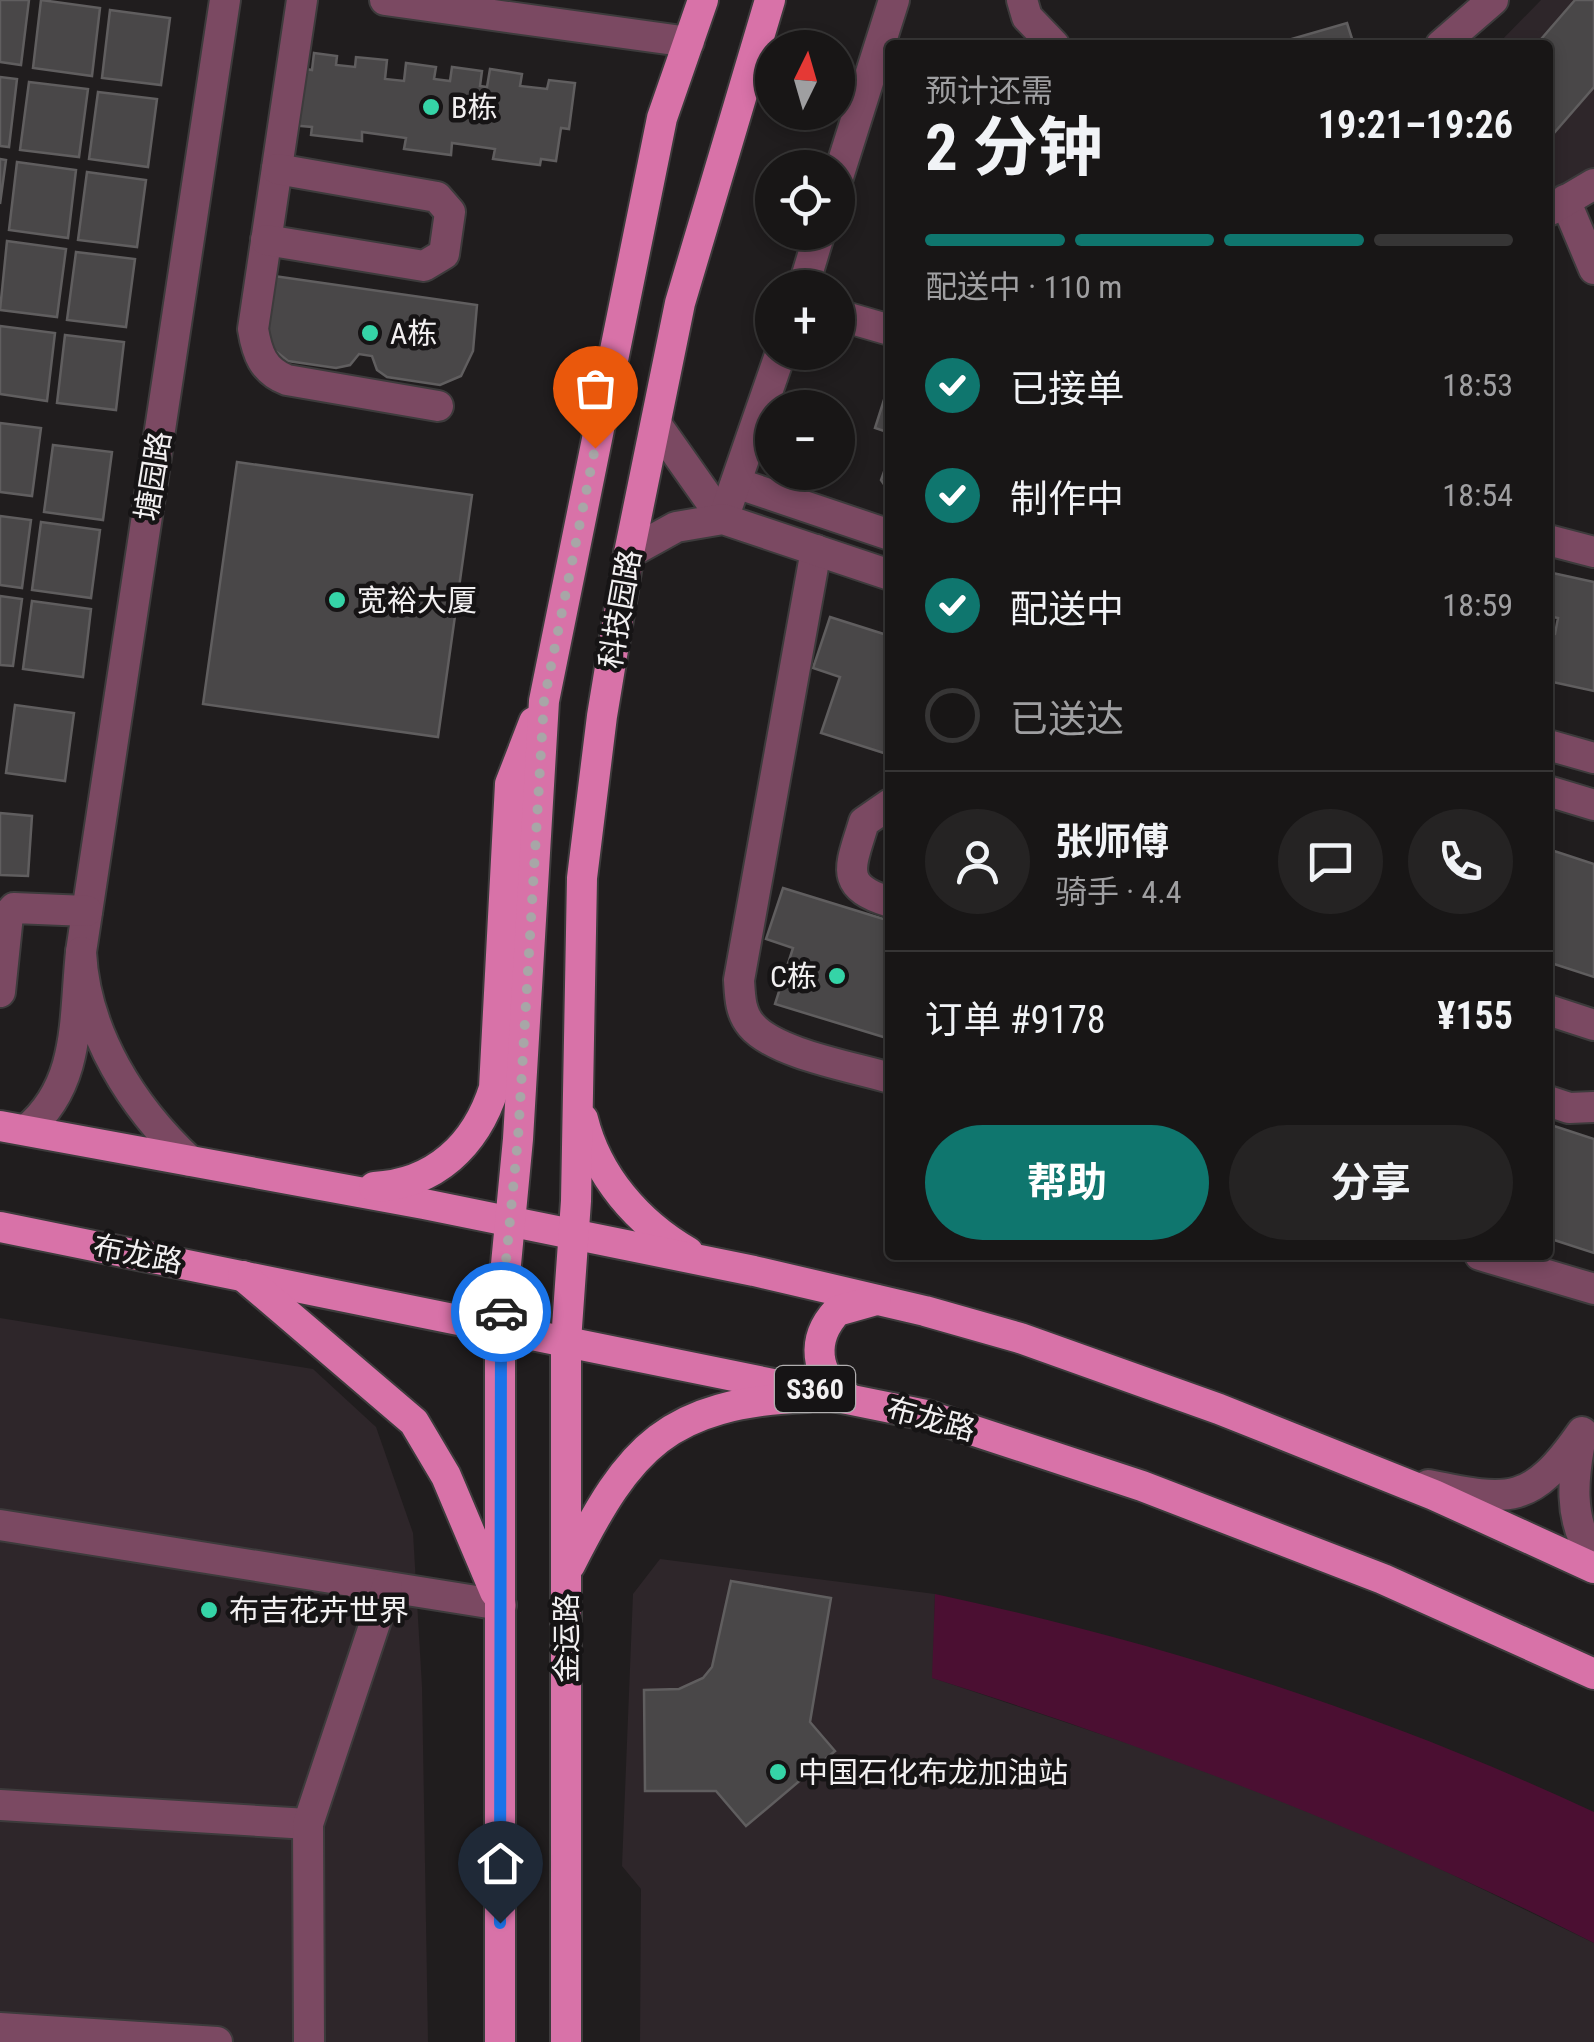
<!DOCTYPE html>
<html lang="zh">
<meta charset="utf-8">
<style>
:root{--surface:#181616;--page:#252323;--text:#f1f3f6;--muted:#9f9fa1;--line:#363535;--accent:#0f766e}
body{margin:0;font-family:"Roboto Condensed","Noto Sans SC",sans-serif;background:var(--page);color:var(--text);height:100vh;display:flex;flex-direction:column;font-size:38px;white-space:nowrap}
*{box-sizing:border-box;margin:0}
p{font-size:32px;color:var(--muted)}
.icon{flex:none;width:55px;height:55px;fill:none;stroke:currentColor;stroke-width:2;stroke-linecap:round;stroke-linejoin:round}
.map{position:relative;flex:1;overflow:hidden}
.panel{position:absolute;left:885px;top:40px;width:668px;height:1220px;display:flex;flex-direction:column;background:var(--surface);border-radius:10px;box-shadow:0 5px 15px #0003,0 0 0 2px var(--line)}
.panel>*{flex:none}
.needle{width:65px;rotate:5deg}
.tools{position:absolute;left:755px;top:30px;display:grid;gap:20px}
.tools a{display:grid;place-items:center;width:100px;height:100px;border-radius:50%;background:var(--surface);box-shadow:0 5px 15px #0003,0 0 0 2px var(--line);font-size:50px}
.pin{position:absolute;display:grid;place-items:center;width:85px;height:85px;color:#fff;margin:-102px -42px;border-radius:50% 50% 50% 0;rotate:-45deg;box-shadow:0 0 10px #0007}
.pin .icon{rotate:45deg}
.courier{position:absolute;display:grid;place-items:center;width:100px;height:100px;margin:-50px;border:8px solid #1a73e8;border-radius:50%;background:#fff;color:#222;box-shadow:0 2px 12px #0007}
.headline em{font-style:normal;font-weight:700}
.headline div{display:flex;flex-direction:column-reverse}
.headline{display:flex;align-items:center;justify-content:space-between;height:170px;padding:0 40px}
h1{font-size:65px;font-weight:700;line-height:75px}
.bar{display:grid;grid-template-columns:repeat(4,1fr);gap:15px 10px;align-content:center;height:120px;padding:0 40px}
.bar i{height:12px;border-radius:8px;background:var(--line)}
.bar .on{background:var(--accent)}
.bar p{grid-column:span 4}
.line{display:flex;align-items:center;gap:25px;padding:0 40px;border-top:2px solid var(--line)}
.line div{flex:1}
.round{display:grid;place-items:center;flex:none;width:105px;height:105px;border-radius:52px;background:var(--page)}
ol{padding:0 40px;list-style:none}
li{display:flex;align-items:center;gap:30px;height:110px}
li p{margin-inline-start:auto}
li .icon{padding:10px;border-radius:50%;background:var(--accent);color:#fff;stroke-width:4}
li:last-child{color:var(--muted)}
li i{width:55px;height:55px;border:5px solid var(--line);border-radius:50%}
.button{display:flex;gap:20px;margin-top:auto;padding:20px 40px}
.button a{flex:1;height:115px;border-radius:60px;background:var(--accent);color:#fff;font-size:40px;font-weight:700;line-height:115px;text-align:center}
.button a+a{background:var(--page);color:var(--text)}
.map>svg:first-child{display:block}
</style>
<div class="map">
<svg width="1594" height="2042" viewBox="0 0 1594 2042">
<rect width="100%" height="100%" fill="#201d1e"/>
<g fill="#2e262a">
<path d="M1541 0H1594V170L1548 194V45H1497Z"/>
<path d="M0 1318 313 1369 376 1427 413 1533 422 1687 428 2042H0Z"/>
<path d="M660 1559 935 1594 933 1678 1178 1760 1299 1807 1418 1858 1594 1943V2042H640L641 1889 622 1866 633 1594Z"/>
</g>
<path fill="#4b0f32" d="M935 1594C1164 1643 1381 1713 1594 1812V1943C1381 1834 1160 1750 932 1678Z"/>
<g fill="#494748" stroke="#605e5f" stroke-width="2.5">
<path d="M0 0H29L21 65 0 62Z"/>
<path d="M41 0 100 8 92 76 33 68Z"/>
<path d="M1575 0H1594V87L1548 140V45H1536Z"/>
<path d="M110 10 170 18 161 85 102 78Z"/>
<path d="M1347 23 1354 45H1271Z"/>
<path d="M314 53 337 56 336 65 355 67 356 57 387 60 385 79 404 81 406 63 436 67 434 79 450 81 452 67 482 71 480 86 487 87 490 69 522 74 520 86 547 89 549 80 575 83 569 129 561 128 556 161 541 159 540 165 493 159 495 149 452 143 451 155 404 149 406 138 362 132V141L311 135 312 127 288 125 306 69 312 70Z"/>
<path d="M0 77 17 79 9 147 0 146Z"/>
<path d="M29 82 88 89 79 157 20 150Z"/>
<path d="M98 92 157 99 148 167 89 159Z"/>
<path d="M0 159 6 160 0 204Z"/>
<path d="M17 162 76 170 68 238 9 230Z"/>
<path d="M87 172 146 180 137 247 78 240Z"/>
<path d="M7 241 66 249 57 317 0 310Z"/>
<path d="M76 252 135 259 126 327 67 320Z"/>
<path d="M267 275 477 305 473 351 461 376 440 385 387 377 377 370 372 356 359 354 350 365 336 368 288 361 268 345Z"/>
<path d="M0 326 55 333 47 401 0 394Z"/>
<path d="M65 335 124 342 116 410 57 403Z"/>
<path d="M890 381V433L875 428Z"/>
<path d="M0 423 41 428 32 496 0 492Z"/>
<path d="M53 445 112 452 103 520 44 512Z"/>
<path d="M890 455V493L881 480Z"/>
<path d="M237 462 472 495 438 737 203 704Z"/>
<path d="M0 516 31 520 22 588 0 585Z"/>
<path d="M41 522 100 530 91 598 32 590Z"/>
<path d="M1548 572 1594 582V691L1548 681V638L1555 634 1558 618 1548 616Z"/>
<path d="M0 596 22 599 13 666 0 665Z"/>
<path d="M32 601 91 609 83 677 23 669Z"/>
<path d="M830 617 890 636V755L821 733 840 677 813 668Z"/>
<path d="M15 705 74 713 65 781 6 773Z"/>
<path d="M0 813 32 816 28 876 0 875Z"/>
<path d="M1548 849 1594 864V977L1548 962Z"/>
<path d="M783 888 890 921V1039L775 1004 793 948 766 939Z"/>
<path d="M1548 1124 1594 1139V1253L1548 1238Z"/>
<path d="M731 1581 831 1598 810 1722 835 1751 746 1826 716 1791H645L644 1690 679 1689 703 1678 712 1667Z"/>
</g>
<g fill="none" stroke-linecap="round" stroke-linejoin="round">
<g stroke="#3d3b3c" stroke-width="34">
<g id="minor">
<path d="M302 0 253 329C257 353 263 371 287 380L438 406"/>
<path d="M385 0 689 42"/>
<path d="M1022 0 1027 17 1054 45"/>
<path d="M1441 45 1493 0"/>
<path d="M838 177 894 0"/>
<path d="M1565 200 1594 269"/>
<path d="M1550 210 1594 184"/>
<path d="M266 240 424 266 444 254 450 212 437 197 277 169"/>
<path d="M803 288 820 232"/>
<path d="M838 315 890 330"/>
<path d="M656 424 723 519"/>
<path d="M736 483 890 535"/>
<path d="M723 519 781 352"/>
<path d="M1548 540 1594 552"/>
<path d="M816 550 739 980C740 996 740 1012 751 1025 775 1054 854 1067 890 1078"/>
<path d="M629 553 676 527 723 519 890 575"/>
<path d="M1548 745 1594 758"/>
<path d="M1548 791 1594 805"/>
<path d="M890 804 864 822C851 866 837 886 890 902"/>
<path d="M81 952 225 0"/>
<path d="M0 992 8 915 14 908 87 911"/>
<path d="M1548 1010 1594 1025"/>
<path d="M1548 1101 1569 1108 1594 1107"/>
<path d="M26 1130C81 1085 74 1018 81 952 85 1033 132 1107 190 1161"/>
<path d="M1480 1255 1594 1289"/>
<path d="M1428 1485C1511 1502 1531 1505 1582 1432 1573 1475 1567 1519 1594 1557"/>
<path d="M0 1525 501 1605"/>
<path d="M0 1805 308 1824"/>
<path d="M0 2028 217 2042"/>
<path d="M309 2042 308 1824 387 1587"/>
</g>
</g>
<g stroke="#3d3b3c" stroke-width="34">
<g id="major">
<path d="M583 1119C597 1176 638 1223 688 1252"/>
<path d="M0 1126 424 1204 754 1271 925 1311 1020 1338 1219 1409 1434 1495 1594 1568"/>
<path d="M374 1187C435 1184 476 1145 494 1088L510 784 534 722"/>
<path d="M0 1227 926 1415 1142 1486 1383 1579 1594 1674"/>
<path d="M243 1276 414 1422 446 1476 495 1592"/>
<path d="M846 1396C814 1375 811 1339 837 1311L876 1300"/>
<path d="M570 1565C630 1446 667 1404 807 1397"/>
<path d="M500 2042V1327L518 1139 544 701 662 118 703 0"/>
<path d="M566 2042V1341L576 1201 582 878 602 716 629 553 680 303 770 0"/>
</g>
</g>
<use href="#minor" stroke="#7b4962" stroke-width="30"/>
<use href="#major" stroke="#d872a8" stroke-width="30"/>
</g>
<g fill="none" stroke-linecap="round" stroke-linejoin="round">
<path stroke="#a8a6a7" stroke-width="10" stroke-dasharray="0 18" d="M501 1312 518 1138 544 701 595 448"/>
<path stroke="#1a73e8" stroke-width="12" d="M500 1923 501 1312"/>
</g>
<g fill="#35d4a7" stroke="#161415" stroke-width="4">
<circle cx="431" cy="107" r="10"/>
<circle cx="370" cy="333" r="10"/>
<circle cx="337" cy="600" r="10"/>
<circle cx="837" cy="976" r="10"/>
<circle cx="209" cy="1610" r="10"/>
<circle cx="778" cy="1772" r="10"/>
</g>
<g text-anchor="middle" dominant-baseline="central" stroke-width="9" stroke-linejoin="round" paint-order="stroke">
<rect fill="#161415" stroke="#b0aeaf" stroke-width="2.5" x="775" y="1366" width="80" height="46" rx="8"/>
<g font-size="28" font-weight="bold" fill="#f2f0f1">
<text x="815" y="1389">S360</text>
</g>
<g font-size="30" fill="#f2f0f1" stroke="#161415" text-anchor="start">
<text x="451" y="107">B栋</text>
<text x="390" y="333">A栋</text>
<text x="357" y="600">宽裕大厦</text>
<text x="817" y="976" text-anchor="end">C栋</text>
<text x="229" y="1610">布吉花卉世界</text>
<text x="798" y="1772">中国石化布龙加油站</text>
</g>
<g font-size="30" fill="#f2f0f1" stroke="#161415">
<text transform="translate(153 476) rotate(-81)">塘园路</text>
<text transform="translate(620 609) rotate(-80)">科技园路</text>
<text transform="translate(138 1254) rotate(11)">布龙路</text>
<text transform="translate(931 1419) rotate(15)">布龙路</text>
<text transform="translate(566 1638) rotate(-90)">金运路</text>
</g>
</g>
</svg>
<div class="tools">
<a><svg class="needle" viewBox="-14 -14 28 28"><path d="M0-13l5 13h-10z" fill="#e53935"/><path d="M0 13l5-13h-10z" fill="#9f9fa1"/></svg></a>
<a><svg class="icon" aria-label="locate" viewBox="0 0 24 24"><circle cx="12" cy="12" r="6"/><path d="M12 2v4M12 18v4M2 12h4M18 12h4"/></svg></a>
<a>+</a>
<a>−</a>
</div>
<div class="pin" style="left:595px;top:448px;background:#ea580c"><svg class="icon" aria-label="bag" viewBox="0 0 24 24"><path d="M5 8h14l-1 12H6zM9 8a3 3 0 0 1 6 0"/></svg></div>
<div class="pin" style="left:500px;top:1923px;background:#1f2937"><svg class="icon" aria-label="home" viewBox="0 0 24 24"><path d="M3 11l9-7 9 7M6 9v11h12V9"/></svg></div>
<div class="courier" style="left:501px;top:1312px"><svg class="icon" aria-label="car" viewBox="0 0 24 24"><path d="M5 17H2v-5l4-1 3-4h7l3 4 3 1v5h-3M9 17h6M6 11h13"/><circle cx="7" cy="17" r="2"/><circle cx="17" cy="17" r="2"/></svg></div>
<section class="panel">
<div class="headline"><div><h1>2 分钟</h1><p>预计还需</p></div><em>19:21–19:26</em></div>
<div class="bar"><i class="on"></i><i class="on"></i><i class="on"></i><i></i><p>配送中 · 110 m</p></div>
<ol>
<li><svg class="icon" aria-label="check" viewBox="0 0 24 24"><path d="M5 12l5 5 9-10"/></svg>已接单<p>18:53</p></li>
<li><svg class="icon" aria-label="check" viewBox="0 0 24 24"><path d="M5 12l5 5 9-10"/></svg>制作中<p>18:54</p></li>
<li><svg class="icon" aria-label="check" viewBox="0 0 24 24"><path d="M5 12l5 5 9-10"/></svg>配送中<p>18:59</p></li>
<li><i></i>已送达</li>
</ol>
<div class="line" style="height:180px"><a class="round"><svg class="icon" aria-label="person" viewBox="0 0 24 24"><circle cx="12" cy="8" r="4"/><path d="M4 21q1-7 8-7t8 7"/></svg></a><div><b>张师傅</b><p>骑手 · 4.4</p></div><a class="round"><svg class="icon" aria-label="chat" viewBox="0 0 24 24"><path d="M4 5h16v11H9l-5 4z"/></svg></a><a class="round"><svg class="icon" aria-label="phone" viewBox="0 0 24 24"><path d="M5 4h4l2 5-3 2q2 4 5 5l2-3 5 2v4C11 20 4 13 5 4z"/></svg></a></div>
<div class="line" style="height:130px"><div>订单 #9178</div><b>¥155</b></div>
<div class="button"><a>帮助</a><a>分享</a></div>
</section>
</div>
